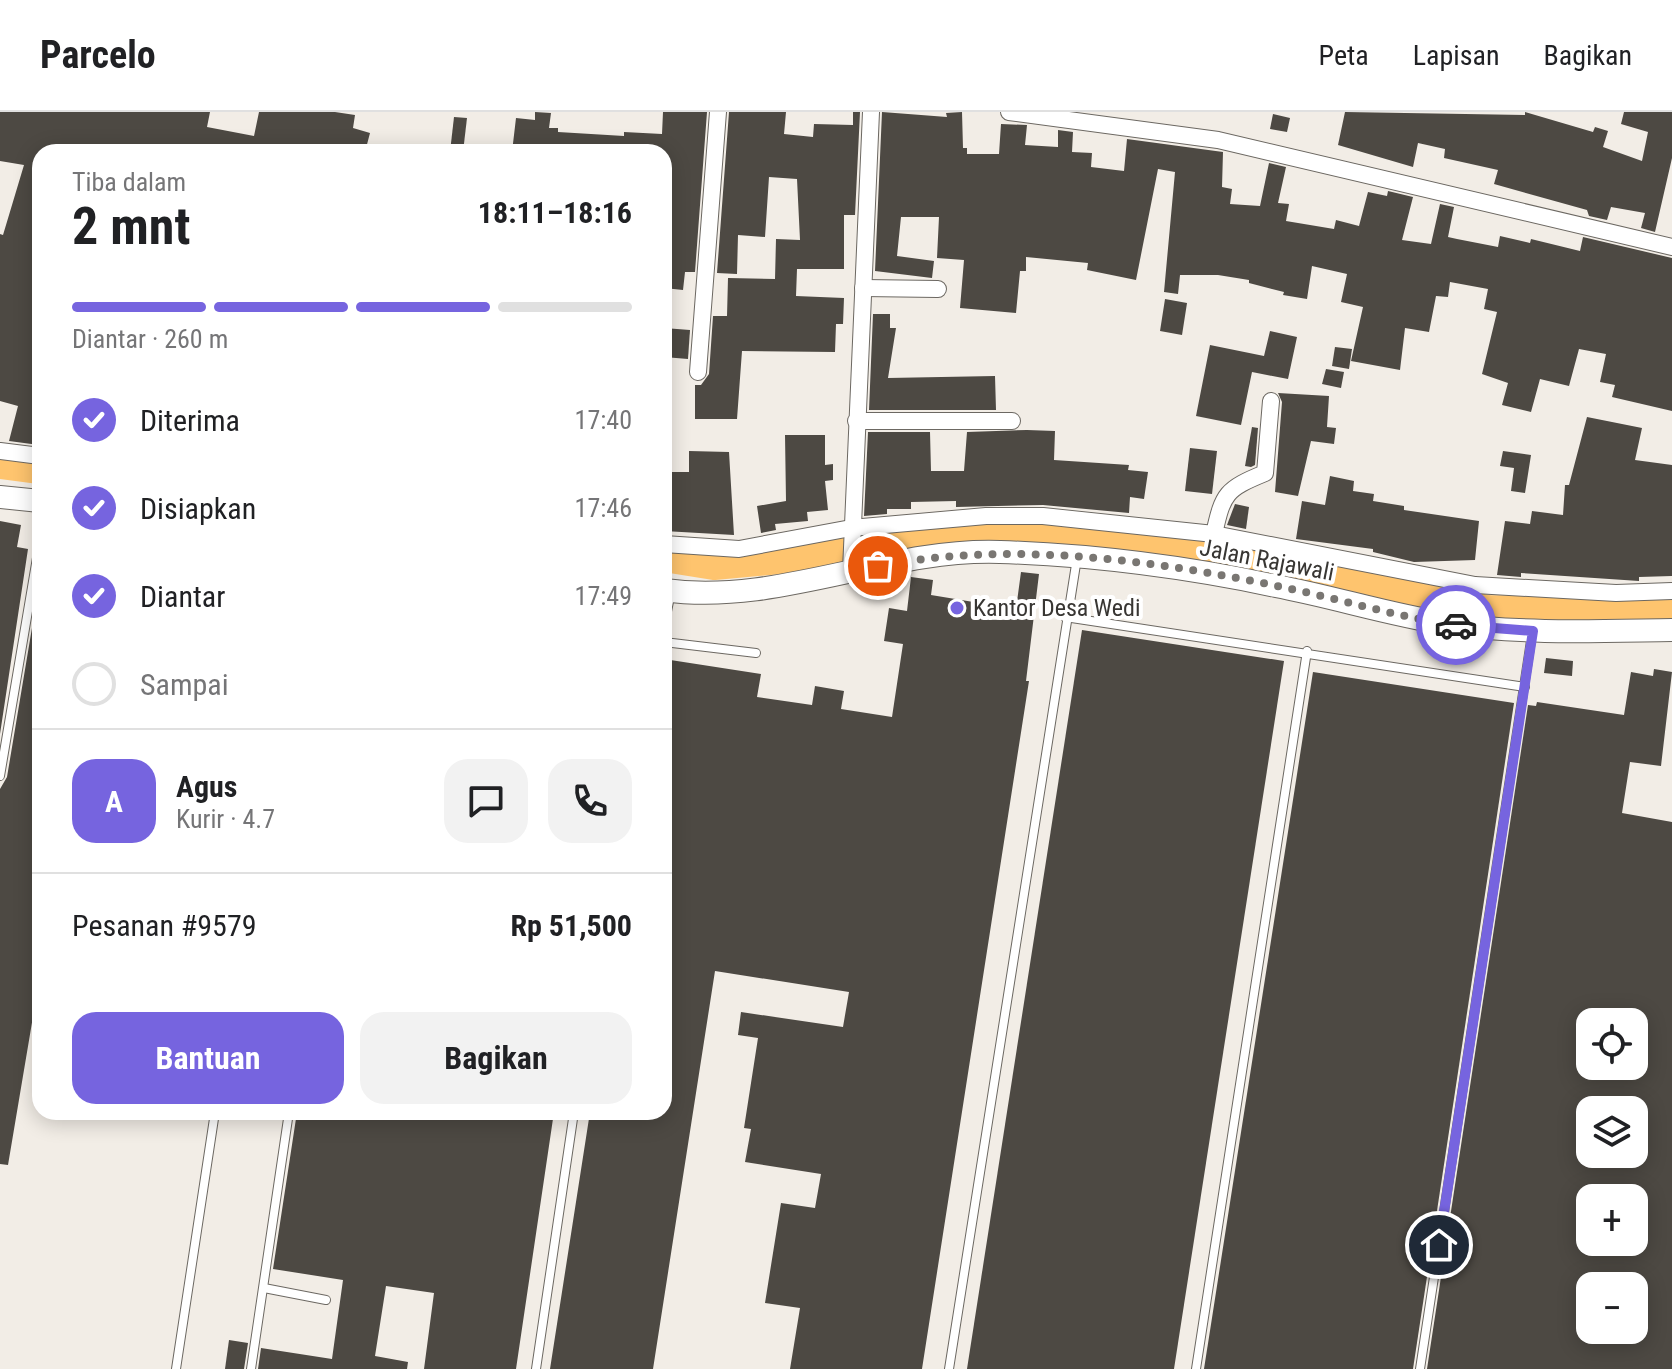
<!DOCTYPE html>
<html lang="id">
<meta charset="utf-8">
<style>
:root{--surface:#fff;--page:#f2f2f2;--text:#202124;--muted:#757577;--line:#e0e0e0;--accent:#7664df}
body{margin:0;font-family:"Roboto Condensed",sans-serif;background:var(--page);color:var(--text);height:100vh;display:flex;flex-direction:column;font-size:30px;white-space:nowrap}
*{box-sizing:border-box;margin:0}
p{font-size:26px;color:var(--muted)}
.icon{flex:none;width:44px;height:44px;fill:none;stroke:currentColor;stroke-width:2;stroke-linecap:round;stroke-linejoin:round}
.map{position:relative;flex:1;overflow:hidden}
.panel{position:absolute;left:32px;top:32px;width:640px;height:976px;display:flex;flex-direction:column;background:var(--surface);border-radius:24px;box-shadow:0 4px 20px #0003}
.panel>*{flex:none}
.controls{position:absolute;left:1576px;top:896px;display:grid;gap:16px}
.controls a{display:grid;place-items:center;width:72px;height:72px;border-radius:16px;background:var(--surface);box-shadow:0 4px 20px #0003;font-size:40px}
.pin{position:absolute;display:grid;place-items:center;width:68px;height:68px;color:#fff;margin:-34px;border:4px solid #fff;border-radius:50%;box-shadow:0 2px 8px #0007}
.courier{position:absolute;display:grid;place-items:center;width:80px;height:80px;margin:-40px;border:6px solid #7664df;border-radius:50%;background:#fff;color:#222;box-shadow:0 2px 10px #0007}
.head em{font-style:normal;font-weight:700}
.head div{display:flex;flex-direction:column-reverse}
.head{display:flex;align-items:center;justify-content:space-between;height:136px;padding:0 40px}
h1{font-size:52px;font-weight:700;line-height:60px}
.bar{display:grid;grid-template-columns:repeat(4,1fr);gap:12px 8px;align-content:center;height:96px;padding:0 40px}
.bar i{height:10px;border-radius:6px;background:var(--line)}
.bar .on{background:var(--accent)}
.bar p{grid-column:span 4}
.line{display:flex;align-items:center;gap:20px;padding:0 40px;border-top:2px solid var(--line)}
.line div{flex:1}
.round{display:grid;place-items:center;flex:none;width:84px;height:84px;border-radius:24px;background:var(--page)}
ol{padding:0 40px;list-style:none}
li{display:flex;align-items:center;gap:24px;height:88px}
li p{margin-inline-start:auto}
li .icon{padding:8px;border-radius:50%;background:var(--accent);color:#fff;stroke-width:4}
li:last-child{color:var(--muted)}
li i{width:44px;height:44px;border:4px solid var(--line);border-radius:50%}
.action{display:flex;gap:16px;margin-top:auto;padding:16px 40px}
.action a{flex:1;height:92px;border-radius:24px;background:var(--accent);color:#fff;font-size:32px;font-weight:700;line-height:92px;text-align:center}
.action a+a{background:var(--page);color:var(--text)}
header{display:flex;align-items:center;gap:48px;box-sizing:border-box;height:112px;padding:0 40px;background:var(--surface);border-bottom:2px solid var(--line)}
header strong{font-size:38px}
nav{display:flex;gap:44px;margin-inline-start:auto;font-size:28px}
.map>svg:first-child{display:block}
</style>
<header>
<strong>Parcelo</strong>
<nav><a>Peta</a><a>Lapisan</a><a>Bagikan</a></nav>
</header>
<div class="map">
<svg width="1672" height="1257" viewBox="0 0 1672 1257">
<rect width="100%" height="100%" fill="#f2ede6"/>
<g fill="none" stroke-linecap="round" stroke-linejoin="round">
<g stroke="#fec46e" stroke-width="32">
<path d="M0 351 40 356"/>
<path d="M664 444 714 452 994 427H1105L1488 499 1672 502"/>
</g>
</g>
<g fill="#4d4943" fill-rule="evenodd">
<path d="M0 0H210L207 15 254 24 259 0H335L355 3 353 16 370 21 365 40H40L39 333 9 329 18 294 0 289V122L3 123 24 53 0 49Z"/>
<path d="M535 0 551 1 549 16H558V20L624 24V20L662 22 663 0H707L695 160H685L683 178 664 176V40H512L516 6 535 8Z"/>
<path d="M729 0H786L784 22 813 25 814 12 853 13V0H860L855 103H844V157H797L796 184 844 186 843 212H836L835 240 742 239 737 307H695V273H701L709 262 713 204H727L728 166 775 167 776 127 800 128 797 67 769 65 765 125 738 123 737 162 717 161Z"/>
<path d="M882 0 947 5 946 1 962 0 963 36H967V42H999L1001 12 1027 13 1025 33 1058 35V18L1073 20 1072 40 1092 41 1091 55 1124 59 1127 27 1223 40 1222 75 1232 77 1230 92 1260 94 1269 51 1286 55 1278 91 1289 92 1286 109 1334 117 1336 108 1359 114 1368 80 1387 84 1388 79 1413 85 1402 128 1431 132 1440 92 1454 95 1448 125 1457 127 1498 135 1500 124 1530 131 1531 127 1580 139 1583 125 1672 146V299L1612 285 1615 273 1600 270 1606 242 1579 237 1569 274 1540 267 1531 300 1502 293 1508 271 1482 262 1497 200 1484 197 1488 177 1450 170 1448 185 1436 184 1429 220 1405 216 1400 258 1351 249 1363 195 1341 190 1347 162 1312 154 1307 187 1283 183 1284 180 1249 171V168L1218 163H1180L1178 182 1164 180 1175 60 1158 57 1136 168 1087 158 1088 151 1026 145V159H1020L1016 201 960 196 964 148 937 146 939 105H901L897 144 934 149 932 166 875 159Z"/>
<path d="M1345 0 1525 3V0L1593 20 1595 15 1608 19 1603 35 1642 49 1648 20 1621 12 1624 0H1672V46L1655 120 1641 116 1645 101 1611 95 1607 108 1589 104 1587 98 1494 72 1498 58 1444 46 1445 37 1418 31 1413 55 1338 33Z"/>
<path d="M1273 2 1290 6 1287 20 1270 17Z"/>
<path d="M454 5 467 6 463 40H450Z"/>
<path d="M1165 187 1187 191 1182 223 1160 219Z"/>
<path d="M873 202H890V216H896L888 266 995 264 996 298H869Z"/>
<path d="M664 216 690 218 688 247 664 245Z"/>
<path d="M1270 219 1297 225 1288 267 1252 260 1241 313 1196 304 1210 233 1264 244Z"/>
<path d="M1335 235 1352 237 1349 257 1332 254Z"/>
<path d="M1326 257 1344 260 1341 276 1322 272Z"/>
<path d="M1278 281 1329 284 1327 315 1336 316 1334 332 1311 329 1298 384 1275 380 1282 290Z"/>
<path d="M1587 305 1642 316 1635 348 1672 353V464L1639 465V469L1521 461V465L1497 463 1505 409 1530 412 1532 399 1563 403 1565 373H1569Z"/>
<path d="M1252 315 1258 316 1255 353 1251 355 1245 354Z"/>
<path d="M1027 318 1055 319 1054 348 1129 353 1128 358 1148 360 1144 387 1130 385 1129 401 1043 393 956 395V389L911 390V397H887V402L864 404 868 320H930L931 359H964L967 320Z"/>
<path d="M785 323H825V353L833 352V368L825 369 828 398 807 400 808 409 775 412 776 418 761 421 757 394 786 389Z"/>
<path d="M1190 336 1217 339 1212 382 1185 379Z"/>
<path d="M689 339 729 340 734 423 664 419V360H689Z"/>
<path d="M1503 339 1531 343 1525 381 1511 379 1514 356 1500 354Z"/>
<path d="M1330 364 1354 369 1353 379 1374 382 1373 389 1404 394V398L1479 409 1475 448 1414 450 1373 440V437L1296 427 1302 389 1325 393Z"/>
<path d="M1235 392 1249 395 1246 417 1227 413Z"/>
<path d="M0 409 21 413 17 435 28 437 0 622Z"/>
<path d="M1021 460 1039 462 1026 569H1029L922 1257H790L800 1196 765 1191 781 1091 815 1096 821 1062 745 1050 751 1017 744 1016 758 926 738 923 741 900 843 915 849 880 715 859 653 1257H550L590 1000H664V547L761 562 757 585 812 593 815 574 844 579 841 597 892 605 903 532 884 529 889 496 907 499 911 465 933 468 931 483 1016 497Z"/>
<path d="M36 492H40V863L8 1053 0 1052V677L7 665Z"/>
<path d="M1082 518 1284 549 1174 1257H967Z"/>
<path d="M1546 546 1573 549 1572 564 1544 561Z"/>
<path d="M1654 557 1672 560 1661 654 1630 650 1622 701 1672 710V1257H1427L1528 593 1536 594 1537 590 1624 603 1631 560 1653 564ZM1589 910H1634V954H1582ZM1590 998H1634V1042H1590ZM1590 1086H1634V1130H1590ZM1590 1174H1634V1218H1590Z"/>
<path d="M1313 560 1514 591 1413 1257H1204Z"/>
<path d="M297 1000H554L516 1257H424L434 1181 386 1174 375 1244 408 1250 407 1257H258L261 1236 332 1247 343 1168 273 1157Z"/>
<path d="M229 1228 248 1231 244 1257H225Z"/>
</g>
<g fill="none" stroke-linecap="round" stroke-linejoin="round">
<g stroke="#6c6862" stroke-width="10">
<g id="service">
<path d="M1065 505 1525 575"/>
<path d="M664 514 671 480"/>
<path d="M664 530 756 541"/>
<path d="M0 664 40 428"/>
<path d="M264 1176 326 1188"/>
<path d="M176 1257 215 1000"/>
<path d="M251 1257 289 1000"/>
<path d="M536 1257 574 1000"/>
<path d="M949 1257 1077 446"/>
<path d="M1196 1257 1307 539"/>
<path d="M1420 1257 1532 522"/>
</g>
</g>
<g stroke="#6c6862" stroke-width="18">
<g id="minor">
<path d="M1009 0 1218 28 1672 135"/>
<path d="M863 176 938 177"/>
<path d="M698 260 718 0"/>
<path d="M856 309H1012"/>
<path d="M0 339 40 344"/>
<path d="M1214 422C1223 381 1226 377 1265 361L1271 289"/>
<path d="M664 432 739 437 851 416 986 404H1043L1214 422 1475 473 1616 481 1672 479"/>
<path d="M851 459 871 0"/>
</g>
</g>
<g stroke="#6c6862" stroke-width="24">
<g id="tertiary">
<path d="M0 385 40 389"/>
<path d="M664 478C778 494 886 436 1000 440 1092 443 1186 455 1276 474 1334 485 1390 503 1448 512 1522 522 1597 519 1672 518"/>
</g>
</g>
<use href="#service" stroke="#fff" stroke-width="8"/>
<use href="#minor" stroke="#fff" stroke-width="16"/>
<use href="#tertiary" stroke="#fff" stroke-width="22"/>
</g>
<g fill="none" stroke-linecap="round" stroke-linejoin="round">
<path stroke="#797672" stroke-width="8" stroke-dasharray="0 14.4" d="M878 454C1010 429 1147 447 1277 474 1337 486 1396 505 1456 513"/>
<path stroke="#7664df" stroke-width="10" d="M1439 1133 1533 519 1456 513"/>
</g>
<circle fill="#7664df" stroke="#fff" stroke-width="3" cx="957" cy="496" r="8"/>
<g text-anchor="middle" dominant-baseline="central" stroke-width="8" stroke-linejoin="round" paint-order="stroke">
<g font-size="24" fill="#383633" stroke="#fff">
<text transform="translate(1267 448) rotate(11)">Jalan Rajawali</text>
</g>
<g font-size="24" fill="#383633" stroke="#fff" text-anchor="start">
<text x="973" y="496">Kantor Desa Wedi</text>
</g>
</g>
</svg>
<div class="controls">
<a><svg class="icon" aria-label="locate" viewBox="0 0 24 24"><circle cx="12" cy="12" r="6"/><path d="M12 2v4M12 18v4M2 12h4M18 12h4"/></svg></a>
<a><svg class="icon" aria-label="layers" viewBox="0 0 24 24"><path d="M12 4l9 5-9 5-9-5zM3 14l9 5 9-5"/></svg></a>
<a>+</a>
<a>−</a>
</div>
<div class="pin" style="left:878px;top:454px;background:#ea580c"><svg class="icon" aria-label="bag" viewBox="0 0 24 24"><path d="M5 8h14l-1 12H6zM9 8a3 3 0 0 1 6 0"/></svg></div>
<div class="pin" style="left:1439px;top:1133px;background:#1f2937"><svg class="icon" aria-label="home" viewBox="0 0 24 24"><path d="M3 11l9-7 9 7M6 9v11h12V9"/></svg></div>
<div class="courier" style="left:1456px;top:513px"><svg class="icon" aria-label="car" viewBox="0 0 24 24"><path d="M5 17H2v-5l4-1 3-4h7l3 4 3 1v5h-3M9 17h6M6 11h13"/><circle cx="7" cy="17" r="2"/><circle cx="17" cy="17" r="2"/></svg></div>
<section class="panel">
<div class="head"><div><h1>2 mnt</h1><p>Tiba dalam</p></div><em>18:11–18:16</em></div>
<div class="bar"><i class="on"></i><i class="on"></i><i class="on"></i><i></i><p>Diantar · 260 m</p></div>
<ol>
<li><svg class="icon" aria-label="check" viewBox="0 0 24 24"><path d="M5 12l5 5 9-10"/></svg>Diterima<p>17:40</p></li>
<li><svg class="icon" aria-label="check" viewBox="0 0 24 24"><path d="M5 12l5 5 9-10"/></svg>Disiapkan<p>17:46</p></li>
<li><svg class="icon" aria-label="check" viewBox="0 0 24 24"><path d="M5 12l5 5 9-10"/></svg>Diantar<p>17:49</p></li>
<li><i></i>Sampai</li>
</ol>
<div class="line" style="height:144px"><b class="round" style="background:var(--accent);color:#fff">A</b><div><b>Agus</b><p>Kurir · 4.7</p></div><a class="round"><svg class="icon" aria-label="chat" viewBox="0 0 24 24"><path d="M4 5h16v11H9l-5 4z"/></svg></a><a class="round"><svg class="icon" aria-label="phone" viewBox="0 0 24 24"><path d="M5 4h4l2 5-3 2q2 4 5 5l2-3 5 2v4C11 20 4 13 5 4z"/></svg></a></div>
<div class="line" style="height:104px"><div>Pesanan #9579</div><b>Rp 51,500</b></div>
<div class="action"><a>Bantuan</a><a>Bagikan</a></div>
</section>
</div>
